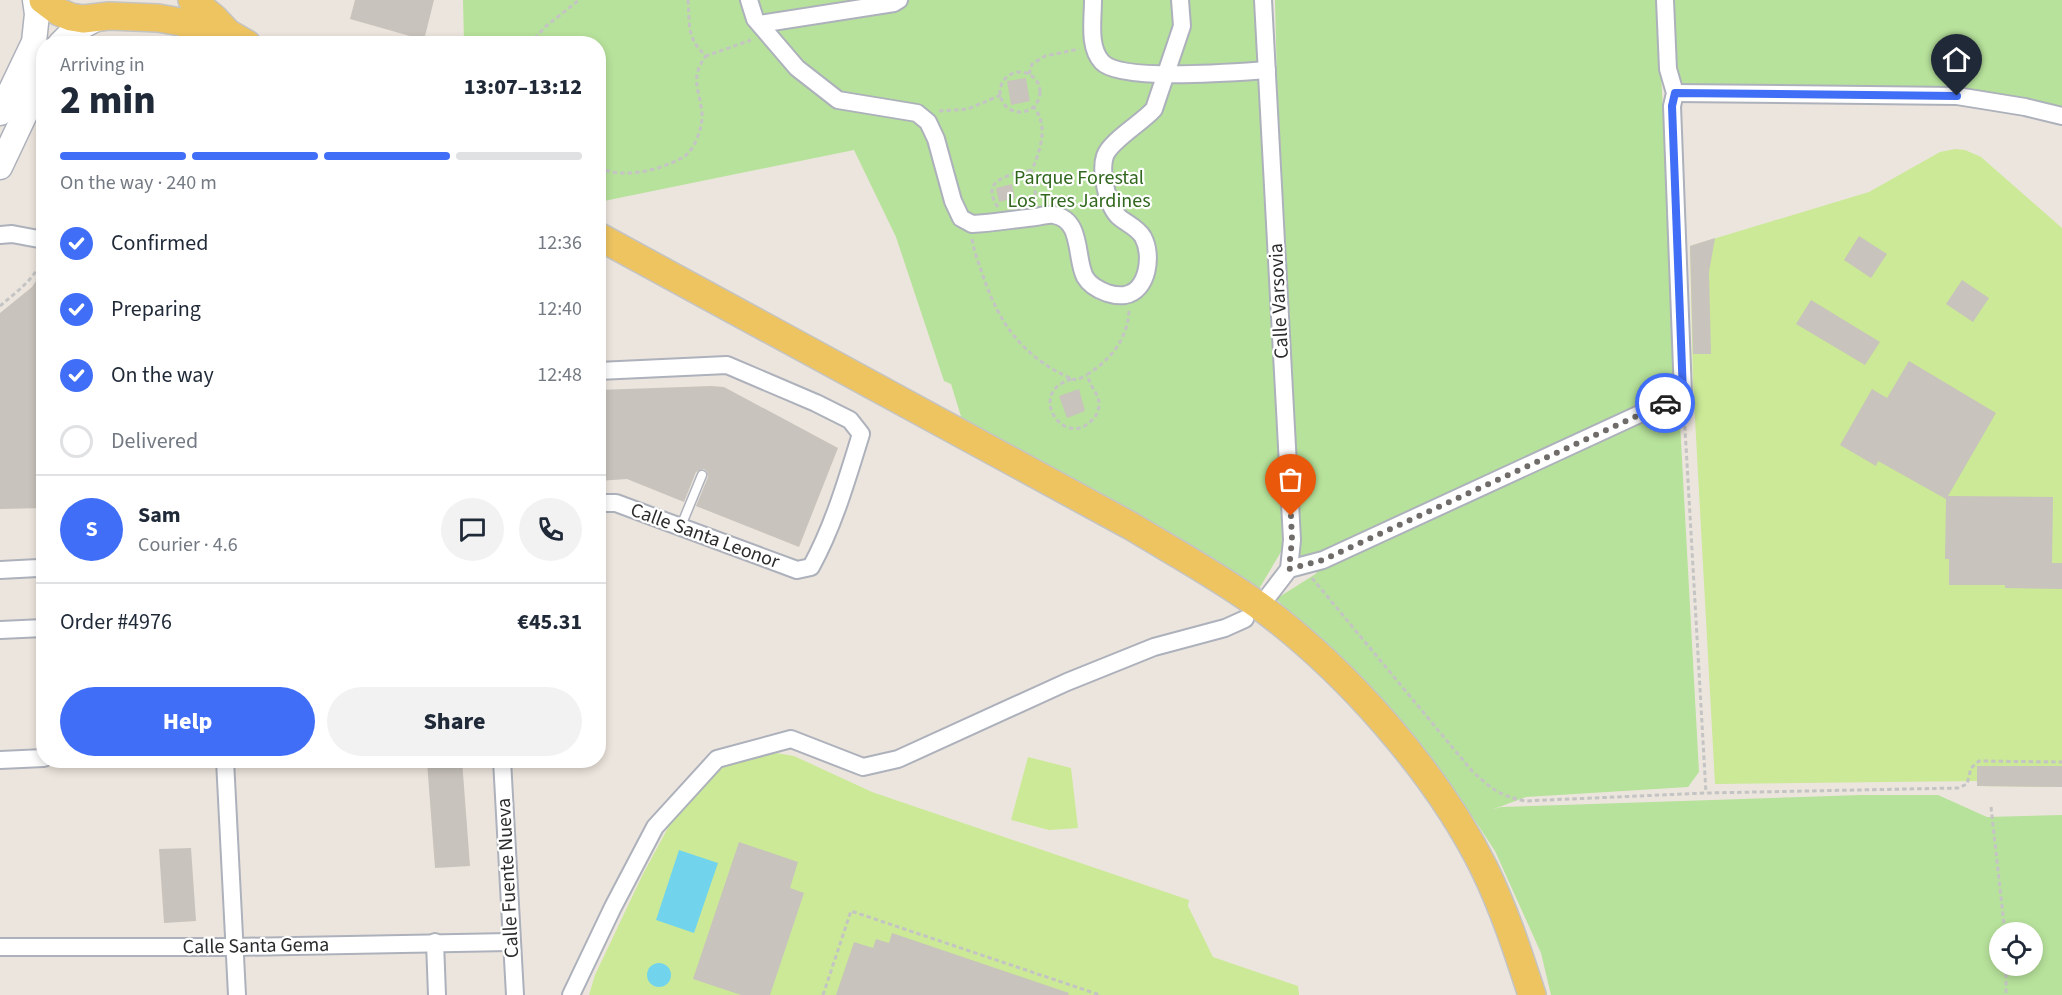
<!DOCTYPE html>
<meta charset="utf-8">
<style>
:root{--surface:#fff;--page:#f2f2f3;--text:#1f2937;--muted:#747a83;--line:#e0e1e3;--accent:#406ef6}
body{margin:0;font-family:"Source Sans 3",sans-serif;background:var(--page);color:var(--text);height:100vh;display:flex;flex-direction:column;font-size:22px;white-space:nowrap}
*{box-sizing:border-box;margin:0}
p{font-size:20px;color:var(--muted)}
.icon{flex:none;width:33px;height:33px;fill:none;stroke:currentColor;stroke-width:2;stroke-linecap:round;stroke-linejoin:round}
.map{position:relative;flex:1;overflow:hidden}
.side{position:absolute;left:36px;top:36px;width:570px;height:732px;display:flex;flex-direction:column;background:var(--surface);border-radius:24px;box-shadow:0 3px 9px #0003}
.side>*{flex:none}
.fabs{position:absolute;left:1989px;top:922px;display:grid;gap:12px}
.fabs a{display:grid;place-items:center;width:54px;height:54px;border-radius:50%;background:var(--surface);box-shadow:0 3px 9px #0003;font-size:30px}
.pin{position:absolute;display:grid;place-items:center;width:51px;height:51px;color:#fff;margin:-62px -26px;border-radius:50% 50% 50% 0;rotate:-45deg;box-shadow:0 0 6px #0007}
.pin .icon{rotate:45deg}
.courier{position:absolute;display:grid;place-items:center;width:60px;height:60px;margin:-30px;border:4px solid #406ef6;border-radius:50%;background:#fff;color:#222;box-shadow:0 2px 8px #0007}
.headline em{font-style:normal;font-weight:800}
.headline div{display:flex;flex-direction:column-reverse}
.headline{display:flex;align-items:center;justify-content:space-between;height:102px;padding:0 24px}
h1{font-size:39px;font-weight:800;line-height:45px}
.bar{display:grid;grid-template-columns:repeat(4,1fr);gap:9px 6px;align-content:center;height:72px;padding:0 24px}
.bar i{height:8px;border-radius:4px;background:var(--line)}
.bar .active{background:var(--accent)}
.bar p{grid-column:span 4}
.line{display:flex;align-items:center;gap:15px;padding:0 24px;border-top:2px solid var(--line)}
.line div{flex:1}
.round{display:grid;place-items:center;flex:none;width:63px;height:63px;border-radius:32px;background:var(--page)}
ol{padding:0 24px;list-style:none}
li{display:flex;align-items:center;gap:18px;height:66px}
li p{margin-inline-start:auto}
li .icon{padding:6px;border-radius:50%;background:var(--accent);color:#fff;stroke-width:4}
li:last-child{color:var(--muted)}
li i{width:33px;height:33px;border:3px solid var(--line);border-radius:50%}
.button{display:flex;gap:12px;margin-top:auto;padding:12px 24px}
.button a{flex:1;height:69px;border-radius:36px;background:var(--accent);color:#fff;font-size:24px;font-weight:800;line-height:69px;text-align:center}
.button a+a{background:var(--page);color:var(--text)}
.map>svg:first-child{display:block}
</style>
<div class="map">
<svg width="2062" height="995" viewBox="0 0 2062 995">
<rect width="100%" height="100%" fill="#ece5dd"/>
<g fill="#b7e29b" fill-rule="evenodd">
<path d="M463 0H1254L1278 316 1282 550 1256 594 964 426 951 384 944 381 896 237 854 150 599 202 598 44 464 43Z"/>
<path d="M1275 0H1657L1699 772 1688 787 1526 797 1491 810 1501 807 1861 795H1938L1987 817 2062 815V995H1551L1541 953 1495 851 1472 816 1344 662 1276 599 1317 573 1298 554 1293 384 1277 82ZM2000 933H2032V966H2000Z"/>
<path d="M1674 0H2062V110L1958 87H1685L1677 73Z"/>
</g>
<g fill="#cbe997">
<path d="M1955 149 1965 150 1981 157 2062 228V787L1977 786V781L1715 784 1693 382 1690 246 1869 192 1940 152Z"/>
<path d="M770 752 794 756 872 792 1189 900 1188 906 1213 957 1298 986 1299 995H589L595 975 643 874 676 813 719 764Z"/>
<path d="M1028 757 1071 768 1078 828 1049 830 1011 820Z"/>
</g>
<g fill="#72d4ec">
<path d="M679 850 718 863 694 933 656 920Z"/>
<circle cx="659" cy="975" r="12"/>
</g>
<g fill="#c8c3bc">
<path d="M355 0H434L424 40 350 19Z"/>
<path d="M1026 78 1030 101 1011 105 1007 81Z"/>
<path d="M1012 184 1015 198 999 202 996 188Z"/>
<path d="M1859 236 1887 254 1871 278 1844 260Z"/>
<path d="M1715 238 1709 272 1711 354H1693L1690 246Z"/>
<path d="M44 269V508L0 509V313L32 287Z"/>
<path d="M1962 280 1989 298 1973 322 1946 304Z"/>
<path d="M1811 300 1880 342 1865 365 1796 324Z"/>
<path d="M1909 361 1996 413 1948 496 2053 497 2052 563H2062V589L2005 588V585H1949V559H1945L1946 499 1878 461 1876 466 1840 445 1872 389 1887 398Z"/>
<path d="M711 386 724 387 838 448 799 547 696 506 708 477 707 472 704 469 696 472 684 502 627 479 598 481V390Z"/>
<path d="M1079 389 1085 411 1067 418 1059 396Z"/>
<path d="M462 760 470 866 435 868 427 762Z"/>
<path d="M1977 766H2062V787L1977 786Z"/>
<path d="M739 842 798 862 790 888 804 893 770 995H741L693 979Z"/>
<path d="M191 848 196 921 164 923 159 849Z"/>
<path d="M892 933 1069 993 1068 995H836L854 942 873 948 876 939 889 943Z"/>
</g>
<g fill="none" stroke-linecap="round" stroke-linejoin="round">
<g stroke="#adb1bb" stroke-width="11">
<path id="lane" d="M681 526 702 475"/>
</g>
<g stroke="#adb1bb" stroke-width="20">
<g id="street">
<path d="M749 0 755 19 797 68 838 100 917 113 928 122 936 139 953 201 961 218 972 224C994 223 1015 219 1036 217 1041 216 1049 214 1054 215 1083 220 1075 258 1085 277 1089 284 1099 290 1107 293 1113 295 1118 296 1125 295 1148 291 1153 255 1143 237 1137 227 1127 224 1119 217 1107 206 1100 171 1105 156 1110 141 1143 122 1154 109L1182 26 1180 0"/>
<path d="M1093 0C1093 20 1088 47 1102 62 1120 82 1238 72 1267 70"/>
<path d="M1263 0 1292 540 1289 569 1269 595"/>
<path d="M760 24 894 3 899 0"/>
<path d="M1675 93 1957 96 2025 107 2062 116"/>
<path d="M0 235 12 234 44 240"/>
<path d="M598 371 727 365 816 403 850 420 861 434C847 479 834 525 811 567L797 570 616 503H598"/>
<path d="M1289 569 1323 560 1683 394 1672 106 1675 93 1668 69 1665 0"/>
<path d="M0 570 38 568 44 565"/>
<path d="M0 630 44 628"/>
<path d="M0 760 44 758"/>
<path d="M225 760 237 995"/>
<path d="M502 760 515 995"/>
<path d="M435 942 437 995"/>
<path d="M0 947H235L511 942"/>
<path d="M571 995 613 907 655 827 717 759 791 739 863 767 898 759 1067 682 1154 647 1225 628 1245 619"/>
</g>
</g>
<g stroke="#adb1bb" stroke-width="27">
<g id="secondary">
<path d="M60 44 72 32 96 19"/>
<path d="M0 113 34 42 37 14 35 0"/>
<path d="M0 167 44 74"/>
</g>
</g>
<g stroke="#c4c4c4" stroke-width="30">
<g id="primary">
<path d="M43 0 59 12 71 17 83 19 109 16 158 18 181 22 206 32 228 33"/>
<path d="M192 0 214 18 228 33 247 44"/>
<path d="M598 236 1131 526C1174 552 1218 576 1258 605 1345 669 1436 771 1484 868 1504 909 1518 952 1532 995"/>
</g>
</g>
<g stroke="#c4c4c4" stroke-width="3" stroke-dasharray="4.5 3" stroke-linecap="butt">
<path d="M688 0C690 25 686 38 706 56L751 40"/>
<path d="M530 44 545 27 579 0"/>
<circle cx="1020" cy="92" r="20"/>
<path d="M1029 74 1032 64 1045 56 1079 49"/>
<path d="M939 111 968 109 1001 95"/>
<path d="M598 169C606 170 614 173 622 173 642 174 667 167 685 156 695 149 703 126 702 114 700 90 689 78 706 56"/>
<path d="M1033 202C1038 194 1034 183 1030 175 1039 153 1050 128 1034 107"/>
<path d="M998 207C978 179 1012 174 1032 170"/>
<path d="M972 239C974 252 979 264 983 276 1000 325 1023 357 1072 379 1025 392 1064 449 1091 421 1096 417 1099 411 1099 404 1099 392 1088 386 1088 374 1111 359 1127 340 1129 311"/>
<path d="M0 306C16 292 37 278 43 256"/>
<path d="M1072 379 1077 380 1087 375"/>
<path d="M1684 411 1706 793"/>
<path d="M1312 578 1472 771C1492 789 1498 795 1525 801L1706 793 1958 788 1967 784 1971 768 1979 761 2062 762"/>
<path d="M1991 807 2005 933"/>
<path d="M2006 966V995"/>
<path d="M823 995 851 911 1100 995"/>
</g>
<use href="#lane" stroke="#fff" stroke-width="8"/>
<use href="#street" stroke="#fff" stroke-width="16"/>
<use href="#secondary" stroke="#fff" stroke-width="24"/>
<use href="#primary" stroke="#eec461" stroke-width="27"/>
</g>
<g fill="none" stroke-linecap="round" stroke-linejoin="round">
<path stroke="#6f6c69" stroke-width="6" stroke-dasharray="0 10.8" d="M1291 516 1292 540 1289 569 1323 560 1665 403"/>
<path stroke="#406ef6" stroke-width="8" d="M1665 403 1683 394 1672 106 1675 93 1957 96"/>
</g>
<g text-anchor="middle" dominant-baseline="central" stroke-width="4.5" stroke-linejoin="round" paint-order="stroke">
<g font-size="20" fill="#30671c" stroke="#fff">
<text x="1079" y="178">Parque Forestal<tspan x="1079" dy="23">Los Tres Jardines</tspan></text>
</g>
<g font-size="20" fill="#2b2b2b" stroke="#fff">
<text transform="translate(1279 301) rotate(-93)">Calle Varsovia</text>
<text transform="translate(705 536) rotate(20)">Calle Santa Leonor</text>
<text transform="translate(508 878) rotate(-93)">Calle Fuente Nueva</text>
<text transform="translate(256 946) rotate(-1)">Calle Santa Gema</text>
</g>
</g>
</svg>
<div class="fabs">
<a><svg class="icon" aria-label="locate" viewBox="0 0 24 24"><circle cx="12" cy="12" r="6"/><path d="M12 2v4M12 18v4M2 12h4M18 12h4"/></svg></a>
</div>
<div class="pin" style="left:1291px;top:516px;background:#ea580c"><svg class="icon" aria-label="bag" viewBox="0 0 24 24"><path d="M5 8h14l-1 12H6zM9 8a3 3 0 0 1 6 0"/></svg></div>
<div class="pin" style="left:1957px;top:96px;background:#1f2937"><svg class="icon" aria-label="home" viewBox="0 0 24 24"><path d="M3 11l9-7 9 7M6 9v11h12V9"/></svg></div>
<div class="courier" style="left:1665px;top:403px"><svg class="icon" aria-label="car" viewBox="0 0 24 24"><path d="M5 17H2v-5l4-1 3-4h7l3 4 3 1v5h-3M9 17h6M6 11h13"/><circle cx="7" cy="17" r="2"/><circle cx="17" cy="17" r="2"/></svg></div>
<section class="side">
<div class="headline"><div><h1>2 min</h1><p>Arriving in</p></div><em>13:07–13:12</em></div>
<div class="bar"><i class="active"></i><i class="active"></i><i class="active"></i><i></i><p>On the way · 240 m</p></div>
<ol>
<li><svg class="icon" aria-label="check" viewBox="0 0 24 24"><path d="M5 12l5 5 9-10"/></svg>Confirmed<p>12:36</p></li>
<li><svg class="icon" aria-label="check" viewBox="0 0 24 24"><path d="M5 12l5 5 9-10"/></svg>Preparing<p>12:40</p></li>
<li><svg class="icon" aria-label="check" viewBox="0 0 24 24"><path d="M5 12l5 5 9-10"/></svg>On the way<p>12:48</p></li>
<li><i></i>Delivered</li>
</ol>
<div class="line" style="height:108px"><b class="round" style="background:var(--accent);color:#fff">S</b><div><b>Sam</b><p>Courier · 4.6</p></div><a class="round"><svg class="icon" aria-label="chat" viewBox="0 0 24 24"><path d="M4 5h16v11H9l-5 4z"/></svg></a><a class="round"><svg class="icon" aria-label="phone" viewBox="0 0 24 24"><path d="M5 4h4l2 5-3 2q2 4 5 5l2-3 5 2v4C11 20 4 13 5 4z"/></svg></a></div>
<div class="line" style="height:78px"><div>Order #4976</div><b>€45.31</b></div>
<div class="button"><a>Help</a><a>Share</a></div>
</section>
</div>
